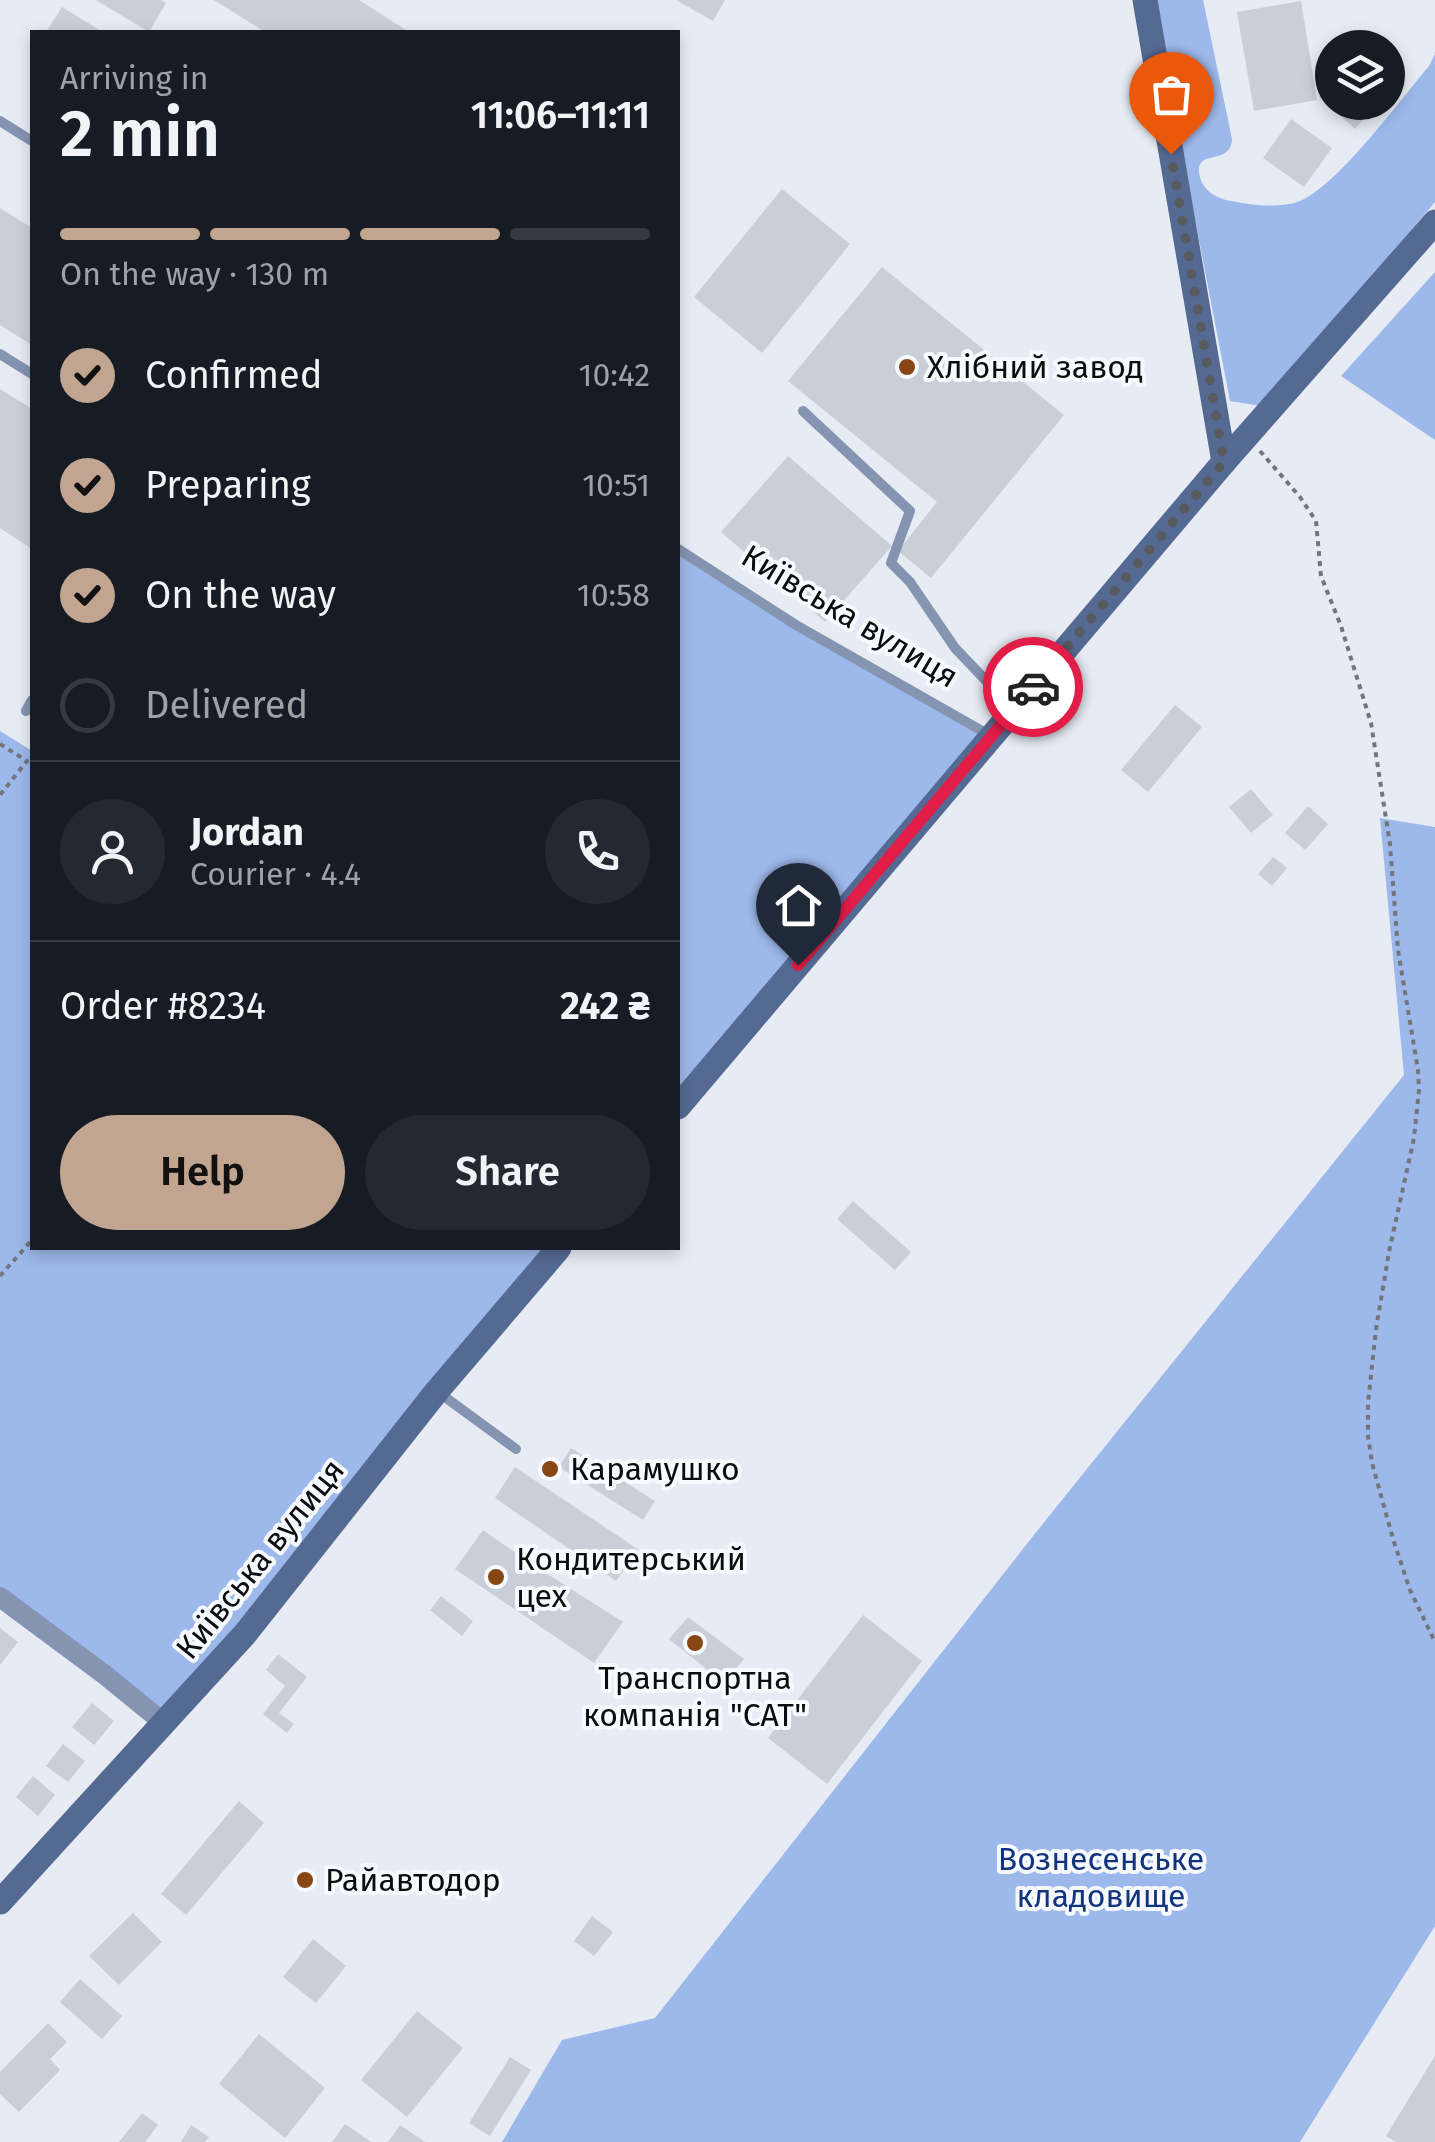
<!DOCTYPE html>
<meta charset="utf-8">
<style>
:root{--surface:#171b24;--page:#242831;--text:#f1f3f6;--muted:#9ea1a6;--line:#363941;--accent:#c1a590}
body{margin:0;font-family:"Fira Sans",sans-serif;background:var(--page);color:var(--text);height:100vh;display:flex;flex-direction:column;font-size:38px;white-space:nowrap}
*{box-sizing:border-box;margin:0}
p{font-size:32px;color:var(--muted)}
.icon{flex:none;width:55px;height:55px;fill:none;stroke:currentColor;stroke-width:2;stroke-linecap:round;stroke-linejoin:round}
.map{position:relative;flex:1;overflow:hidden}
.side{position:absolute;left:30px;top:30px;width:650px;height:1220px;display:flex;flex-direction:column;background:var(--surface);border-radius:0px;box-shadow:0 5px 15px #0003}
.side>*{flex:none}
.tools{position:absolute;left:1315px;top:30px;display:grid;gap:20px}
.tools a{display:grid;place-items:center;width:90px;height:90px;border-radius:50%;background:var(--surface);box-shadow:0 5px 15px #0003;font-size:50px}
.pin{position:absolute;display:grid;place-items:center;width:85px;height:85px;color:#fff;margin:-102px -42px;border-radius:50% 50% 50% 0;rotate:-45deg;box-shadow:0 0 10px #0007}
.pin .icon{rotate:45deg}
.courier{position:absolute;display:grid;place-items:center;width:100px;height:100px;margin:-50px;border:8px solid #e11d48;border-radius:50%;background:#fff;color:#222;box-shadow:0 2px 12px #0007}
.summary em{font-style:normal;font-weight:600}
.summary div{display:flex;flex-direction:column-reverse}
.summary{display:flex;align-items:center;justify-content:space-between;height:170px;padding:0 30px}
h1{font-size:65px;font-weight:600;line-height:75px}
.bar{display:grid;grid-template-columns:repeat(4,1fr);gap:15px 10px;align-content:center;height:120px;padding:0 30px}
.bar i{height:12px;border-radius:8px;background:var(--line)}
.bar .active{background:var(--accent)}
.bar p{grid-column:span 4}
.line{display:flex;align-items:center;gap:25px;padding:0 30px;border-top:2px solid var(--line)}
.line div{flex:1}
.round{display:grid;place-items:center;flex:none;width:105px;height:105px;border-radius:52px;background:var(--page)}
ol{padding:0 30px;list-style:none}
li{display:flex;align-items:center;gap:30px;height:110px}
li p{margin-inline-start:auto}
li .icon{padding:10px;border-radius:50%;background:var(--accent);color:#111;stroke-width:4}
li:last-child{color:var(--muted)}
li i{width:55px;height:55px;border:5px solid var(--line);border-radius:50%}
.primary-button{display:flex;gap:20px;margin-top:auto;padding:20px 30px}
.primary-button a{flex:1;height:115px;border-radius:60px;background:var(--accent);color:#111;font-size:40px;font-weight:600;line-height:115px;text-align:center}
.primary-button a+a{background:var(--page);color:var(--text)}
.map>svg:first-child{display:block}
</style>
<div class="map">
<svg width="1435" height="2142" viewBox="0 0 1435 2142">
<rect width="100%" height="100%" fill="#e7ecf4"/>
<g fill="#9db8eb">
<path d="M1153 0H1203L1232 139C1231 166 1196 149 1199 172 1201 190 1215 198 1231 201 1252 205 1279 209 1300 201 1337 186 1402 98 1429 66L1435 54V202L1261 406 1230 401Z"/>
<path d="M1435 272V440L1341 376Z"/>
<path d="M678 549 991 736 678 1107Z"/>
<path d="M0 731 32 751V1248H559L165 1724 0 1587Z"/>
<path d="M1380 818 1435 827V1926L1300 2142H502L562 2040 655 2018 1037 1531 1404 1075Z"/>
</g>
<g fill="#cacfd7">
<path d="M96 0H161L166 3 149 32Z"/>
<path d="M214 0H359L409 32H265Z"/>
<path d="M676 0H725L713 21Z"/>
<path d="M1301 1 1317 100 1254 111 1237 12Z"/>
<path d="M62 7 103 32H46Z"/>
<path d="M1332 82V102H1379L1355 129 1319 97Z"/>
<path d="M1291 119 1332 148 1304 187 1263 158Z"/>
<path d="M782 189 850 244 762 353 694 297Z"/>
<path d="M0 208 32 228V345L0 325Z"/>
<path d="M882 267 1064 415 931 578 898 551 937 502 788 381Z"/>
<path d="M0 389 32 409V549L0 528Z"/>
<path d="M788 456 892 546 825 622 721 532Z"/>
<path d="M1175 705 1202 727 1148 792 1121 770Z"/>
<path d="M1251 789 1273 815 1251 833 1229 807Z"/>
<path d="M1308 806 1328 824 1305 850 1285 833Z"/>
<path d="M1273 857 1287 868 1272 886 1258 874Z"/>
<path d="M853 1201 911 1252 895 1270 837 1219Z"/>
<path d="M571 1448 655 1501 643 1520 559 1467Z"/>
<path d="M515 1467 639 1550 616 1581 495 1498Z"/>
<path d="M483 1530 530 1563 623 1622 594 1663 455 1569Z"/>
<path d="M441 1596 473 1621 462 1636 430 1610Z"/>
<path d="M863 1615 922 1661 827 1784 768 1738Z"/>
<path d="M688 1617 744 1659 724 1683 669 1639Z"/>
<path d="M0 1628 18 1642 0 1665Z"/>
<path d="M278 1654 307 1677 279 1713 294 1724 287 1733 263 1714 285 1686 266 1670Z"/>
<path d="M92 1703 114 1721 94 1745 72 1727Z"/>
<path d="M63 1744 85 1761 68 1782 46 1766Z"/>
<path d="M33 1776 55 1795 38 1816 16 1797Z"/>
<path d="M239 1801 264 1823 186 1915 161 1894Z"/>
<path d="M133 1913 162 1942 119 1985 89 1956Z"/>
<path d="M592 1916 613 1932 594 1956 574 1941Z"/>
<path d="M313 1939 346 1966 316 2003 283 1977Z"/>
<path d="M80 1979 122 2016 102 2039 60 2002Z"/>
<path d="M417 2011 463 2048 407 2117 361 2080Z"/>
<path d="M48 2023 67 2042 50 2059 60 2070 19 2112 0 2094V2072Z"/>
<path d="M259 2034 325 2088 285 2138 219 2084Z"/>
<path d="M1435 2056V2142H1396L1386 2136Z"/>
<path d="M510 2057 531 2070 490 2136 469 2123Z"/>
<path d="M142 2113 158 2125 145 2142H119Z"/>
<path d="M345 2124 371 2142H332Z"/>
<path d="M191 2125 209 2137 205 2142H181Z"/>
<path d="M400 2125 425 2142H388Z"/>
</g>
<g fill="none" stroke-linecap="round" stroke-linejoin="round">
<g stroke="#72767b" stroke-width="4" stroke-dasharray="5 5" stroke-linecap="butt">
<path d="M1260 451 1300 497 1316 521 1321 576 1341 626 1371 723 1390 844 1398 950 1418 1070 1419 1090 1414 1138 1389 1252 1376 1329 1368 1403V1436L1372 1463 1393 1539 1410 1590 1435 1642"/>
<path d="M0 744 27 761 0 795"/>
<path d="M0 1276 32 1240"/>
</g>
<g stroke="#8594b1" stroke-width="10">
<path d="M0 121 32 141"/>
<path d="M0 354 32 374"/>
<path d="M803 411 910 511 891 563 910 582 955 648 1013 709"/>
<path d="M678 549 796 625 991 736"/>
<path d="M26 711 32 700"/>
<path d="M438 1392 516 1449"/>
</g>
<path stroke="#8594b1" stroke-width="20" d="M0 1597 105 1675 165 1724"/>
<g stroke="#556a93" stroke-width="25">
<path d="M1145 0 1224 462"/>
<path d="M678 1107 1224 462 1435 222"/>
<path d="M0 1902 245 1634 437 1391 559 1248"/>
</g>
</g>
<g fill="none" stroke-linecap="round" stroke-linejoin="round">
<path stroke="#575a5e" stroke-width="10" stroke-dasharray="0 18" d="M1033 687 1224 462 1171 154"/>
<path stroke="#e11d48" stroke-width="12" d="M798 965 1033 687"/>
</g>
<g fill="#874613" stroke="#f6f9fe" stroke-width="4">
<circle cx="907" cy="367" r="10"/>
<circle cx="550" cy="1469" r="10"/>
<circle cx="496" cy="1577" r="10"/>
<circle cx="695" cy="1643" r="10"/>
<circle cx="305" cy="1880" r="10"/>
</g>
<g text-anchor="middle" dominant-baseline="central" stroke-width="8" stroke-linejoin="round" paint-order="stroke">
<g font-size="32" fill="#0a0c0e" stroke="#f6f9fe" text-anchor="start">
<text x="927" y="367">Хлібний завод</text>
<text x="570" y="1469">Карамушко</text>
<text x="516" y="1559">Кондитерський<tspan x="516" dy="37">цех</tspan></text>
<text x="695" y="1678" text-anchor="middle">Транспортна<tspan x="695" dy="37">компанія "САТ"</tspan></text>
<text x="325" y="1880">Райавтодор</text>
</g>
<g font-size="32" fill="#0a0c0e" stroke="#f6f9fe">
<text transform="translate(850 616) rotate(31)">Київська вулиця</text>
<text transform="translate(260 1559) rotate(-51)">Київська вулиця</text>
</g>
<g font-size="32" fill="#12337d" stroke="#f6f9fe">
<text x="1101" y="1859">Вознесенське<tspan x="1101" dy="37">кладовище</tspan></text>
</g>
</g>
</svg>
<div class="tools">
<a><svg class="icon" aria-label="layers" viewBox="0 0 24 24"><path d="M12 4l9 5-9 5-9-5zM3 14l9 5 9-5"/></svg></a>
</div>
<div class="pin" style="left:1171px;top:154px;background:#ea580c"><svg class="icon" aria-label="bag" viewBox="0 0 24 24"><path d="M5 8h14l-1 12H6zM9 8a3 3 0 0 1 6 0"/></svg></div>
<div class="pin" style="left:798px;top:965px;background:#1f2937"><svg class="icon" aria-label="home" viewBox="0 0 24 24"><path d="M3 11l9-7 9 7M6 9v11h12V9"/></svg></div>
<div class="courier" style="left:1033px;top:687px"><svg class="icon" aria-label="car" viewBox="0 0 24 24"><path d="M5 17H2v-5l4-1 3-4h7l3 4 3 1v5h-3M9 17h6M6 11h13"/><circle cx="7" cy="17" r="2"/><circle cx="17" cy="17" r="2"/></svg></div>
<section class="side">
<div class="summary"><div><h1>2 min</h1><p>Arriving in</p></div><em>11:06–11:11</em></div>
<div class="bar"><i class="active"></i><i class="active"></i><i class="active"></i><i></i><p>On the way · 130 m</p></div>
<ol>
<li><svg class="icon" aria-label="check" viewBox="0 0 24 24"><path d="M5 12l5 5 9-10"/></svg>Confirmed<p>10:42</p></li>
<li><svg class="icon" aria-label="check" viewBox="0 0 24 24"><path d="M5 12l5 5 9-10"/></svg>Preparing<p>10:51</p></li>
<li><svg class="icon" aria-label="check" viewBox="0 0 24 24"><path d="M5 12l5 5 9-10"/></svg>On the way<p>10:58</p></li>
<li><i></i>Delivered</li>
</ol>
<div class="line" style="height:180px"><a class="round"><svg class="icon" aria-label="person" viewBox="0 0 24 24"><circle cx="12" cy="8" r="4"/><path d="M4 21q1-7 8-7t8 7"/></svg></a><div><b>Jordan</b><p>Courier · 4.4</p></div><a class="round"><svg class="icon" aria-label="phone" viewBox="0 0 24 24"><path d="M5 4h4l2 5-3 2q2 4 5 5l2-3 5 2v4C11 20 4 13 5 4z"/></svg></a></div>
<div class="line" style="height:130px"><div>Order #8234</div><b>242 ₴</b></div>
<div class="primary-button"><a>Help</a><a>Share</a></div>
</section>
</div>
